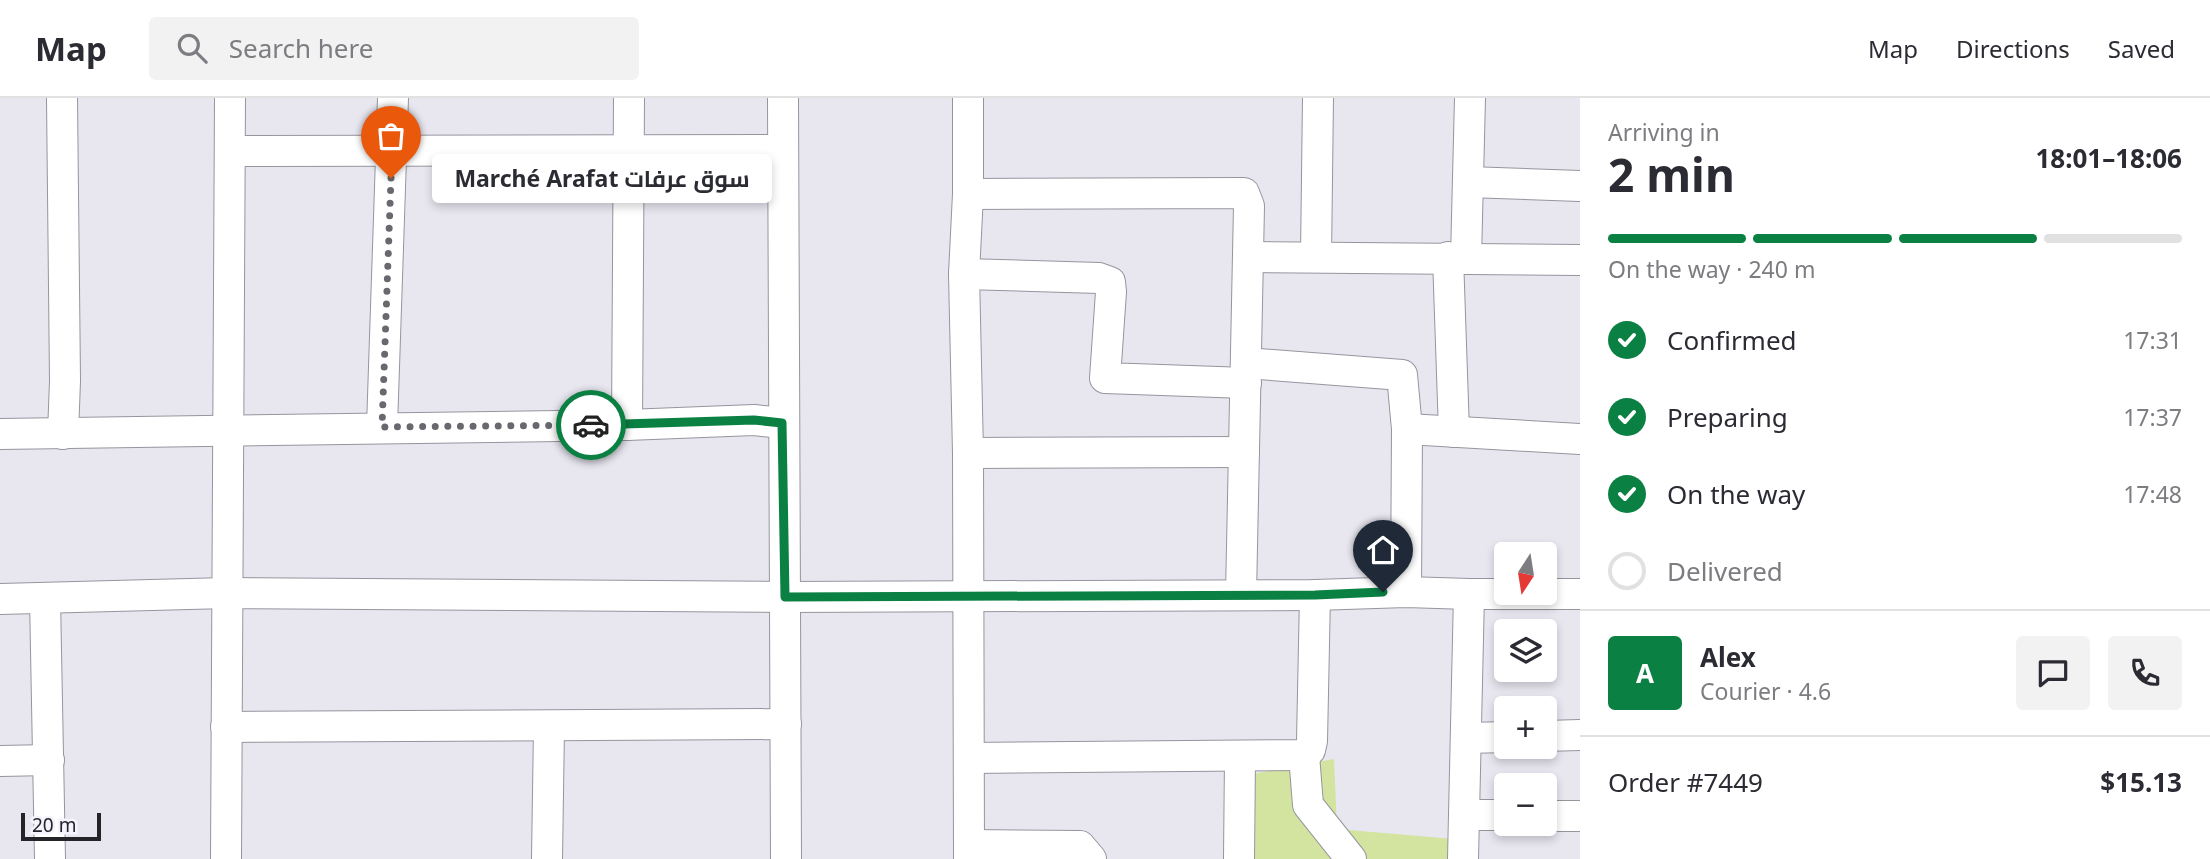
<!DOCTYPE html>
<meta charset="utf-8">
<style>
:root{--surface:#fff;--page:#f2f2f3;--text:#2b2b33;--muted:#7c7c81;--line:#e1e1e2;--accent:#0b8043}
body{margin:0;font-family:"Noto Sans",Cairo,sans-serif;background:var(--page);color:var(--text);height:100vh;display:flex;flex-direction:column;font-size:26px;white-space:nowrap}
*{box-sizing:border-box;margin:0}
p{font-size:23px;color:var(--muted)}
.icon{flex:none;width:38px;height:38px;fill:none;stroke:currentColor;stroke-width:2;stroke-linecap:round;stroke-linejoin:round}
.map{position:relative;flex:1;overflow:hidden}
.drawer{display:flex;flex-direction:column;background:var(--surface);width:630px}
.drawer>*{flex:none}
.needle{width:46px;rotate:192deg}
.tools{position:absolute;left:1494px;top:444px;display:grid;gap:14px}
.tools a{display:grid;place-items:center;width:63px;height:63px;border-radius:7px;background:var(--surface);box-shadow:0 4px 10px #0003;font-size:35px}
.scale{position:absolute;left:21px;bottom:18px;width:80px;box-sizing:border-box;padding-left:7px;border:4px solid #242428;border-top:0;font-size:19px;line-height:24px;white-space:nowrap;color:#242428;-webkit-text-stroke:5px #f5f4fe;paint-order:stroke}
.pin{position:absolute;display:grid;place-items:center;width:60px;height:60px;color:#fff;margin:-72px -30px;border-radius:50% 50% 50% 0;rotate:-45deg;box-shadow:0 0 7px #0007}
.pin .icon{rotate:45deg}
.courier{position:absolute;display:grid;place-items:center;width:70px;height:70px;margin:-35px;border:5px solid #0b8043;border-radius:50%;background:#fff;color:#222;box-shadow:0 2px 9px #0007}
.bubble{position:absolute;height:49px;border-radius:7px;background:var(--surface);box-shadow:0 4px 10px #0003;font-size:23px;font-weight:700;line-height:49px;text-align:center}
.head em{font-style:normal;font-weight:700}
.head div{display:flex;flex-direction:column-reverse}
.head{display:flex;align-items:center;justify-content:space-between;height:119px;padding:0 28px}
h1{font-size:46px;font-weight:700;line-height:52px}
.bar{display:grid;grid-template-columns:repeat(4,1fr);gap:10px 7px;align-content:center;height:84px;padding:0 28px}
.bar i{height:9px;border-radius:5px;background:var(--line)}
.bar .on{background:var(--accent)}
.bar p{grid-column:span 4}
.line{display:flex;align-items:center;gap:18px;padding:0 28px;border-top:2px solid var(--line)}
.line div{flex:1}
.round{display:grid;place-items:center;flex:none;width:74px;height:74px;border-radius:7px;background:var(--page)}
ol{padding:0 28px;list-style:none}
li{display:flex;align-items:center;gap:21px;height:77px}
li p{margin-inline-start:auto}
li .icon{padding:7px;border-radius:50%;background:var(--accent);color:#fff;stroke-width:4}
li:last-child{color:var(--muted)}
li i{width:38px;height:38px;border:4px solid var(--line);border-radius:50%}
header{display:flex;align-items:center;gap:42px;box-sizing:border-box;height:98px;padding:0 35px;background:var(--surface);border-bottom:2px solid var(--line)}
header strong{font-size:33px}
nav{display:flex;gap:38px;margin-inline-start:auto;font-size:24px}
.search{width:490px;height:63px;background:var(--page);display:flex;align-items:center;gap:18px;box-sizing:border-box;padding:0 24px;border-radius:7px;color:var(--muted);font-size:26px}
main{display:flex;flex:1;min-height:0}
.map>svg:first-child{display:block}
</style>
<header>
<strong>Map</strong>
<div class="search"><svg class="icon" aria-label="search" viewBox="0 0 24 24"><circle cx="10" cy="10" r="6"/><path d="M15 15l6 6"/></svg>Search here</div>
<nav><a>Map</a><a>Directions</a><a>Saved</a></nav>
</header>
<main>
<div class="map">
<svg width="1580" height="761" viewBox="0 0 1580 761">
<rect width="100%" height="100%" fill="#e8e7f0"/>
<path fill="#d2e49f" d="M1334 661 1337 731 1454 741 1455 761H1254L1253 676Z"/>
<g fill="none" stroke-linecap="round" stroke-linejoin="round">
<g stroke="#96959e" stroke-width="32">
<g id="minor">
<path d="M62 0 65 283 63 336"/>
<path d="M783 0 786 761"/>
<path d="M968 0V96L964 176 968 355 969 761"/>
<path d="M231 53 783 52"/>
<path d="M1468 84 1580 88"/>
<path d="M968 96 1244 95 1249 108 1241 497"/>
<path d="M1248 159 1580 162"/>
<path d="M1316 159 1318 0"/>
<path d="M1448 159 1454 334"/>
<path d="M1466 160 1470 0"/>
<path d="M964 176 1099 180 1110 184 1111 194 1105 280 1246 285"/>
<path d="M1246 265 1402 277 1407 331"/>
<path d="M627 327 629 0"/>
<path d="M382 329 393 0"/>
<path d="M0 336 627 327 754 322 782 325"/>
<path d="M968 355 1244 354"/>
<path d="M1406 494 1407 331 1580 341"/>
<path d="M45 500 50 761"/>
<path d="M0 501 227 495 785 499 1315 497 1406 494 1469 496H1580"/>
<path d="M226 629 786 626"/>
<path d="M1545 638 1580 637"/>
<path d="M1466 640 1507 639"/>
<path d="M1304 657 1308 707 1351 761"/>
<path d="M969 660 1304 657 1310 652 1312 643 1315 497"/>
<path d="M0 663 49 662"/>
<path d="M1464 717H1507"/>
<path d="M1545 718H1580"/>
<path d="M969 747 1080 748 1091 761"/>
<path d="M226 761 230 0"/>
<path d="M547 761 549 629"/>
<path d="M1239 761 1240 660"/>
<path d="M1463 761 1469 496"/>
</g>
</g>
<use href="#minor" stroke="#fff" stroke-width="30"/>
</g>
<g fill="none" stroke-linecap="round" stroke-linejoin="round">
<path stroke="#69686e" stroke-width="7" stroke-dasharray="0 12.6" d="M391 80 382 329 591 327"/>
<path stroke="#0b8043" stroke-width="9" d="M591 327 754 322 782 325 785 499 1315 497 1383 494"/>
</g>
</svg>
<div class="tools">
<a><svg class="needle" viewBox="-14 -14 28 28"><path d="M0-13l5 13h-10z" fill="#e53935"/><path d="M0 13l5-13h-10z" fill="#7c7c81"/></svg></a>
<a><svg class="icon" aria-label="layers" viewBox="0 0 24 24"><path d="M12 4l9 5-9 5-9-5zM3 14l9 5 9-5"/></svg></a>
<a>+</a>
<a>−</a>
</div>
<div class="scale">20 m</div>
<div class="pin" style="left:391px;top:80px;background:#ea580c"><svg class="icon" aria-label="bag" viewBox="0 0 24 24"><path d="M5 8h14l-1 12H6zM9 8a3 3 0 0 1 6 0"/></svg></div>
<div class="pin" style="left:1383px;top:494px;background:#1f2937"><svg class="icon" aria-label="home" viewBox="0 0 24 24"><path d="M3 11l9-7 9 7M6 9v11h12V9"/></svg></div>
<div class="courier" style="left:591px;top:327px"><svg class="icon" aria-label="car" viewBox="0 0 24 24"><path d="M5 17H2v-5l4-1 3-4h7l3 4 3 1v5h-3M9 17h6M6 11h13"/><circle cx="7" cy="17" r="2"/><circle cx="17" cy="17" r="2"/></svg></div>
<div class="bubble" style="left:432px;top:56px;width:340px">Marché Arafat سوق عرفات</div>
</div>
<section class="drawer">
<div class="head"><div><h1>2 min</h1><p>Arriving in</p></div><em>18:01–18:06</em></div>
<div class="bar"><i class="on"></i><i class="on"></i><i class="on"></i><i></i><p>On the way · 240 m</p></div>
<ol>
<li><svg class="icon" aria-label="check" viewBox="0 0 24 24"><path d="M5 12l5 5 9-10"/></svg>Confirmed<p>17:31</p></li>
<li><svg class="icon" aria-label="check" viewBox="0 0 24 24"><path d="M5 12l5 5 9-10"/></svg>Preparing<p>17:37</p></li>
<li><svg class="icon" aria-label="check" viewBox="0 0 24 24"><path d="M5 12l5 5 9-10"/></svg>On the way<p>17:48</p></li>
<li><i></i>Delivered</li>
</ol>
<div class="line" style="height:126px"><b class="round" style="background:var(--accent);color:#fff">A</b><div><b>Alex</b><p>Courier · 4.6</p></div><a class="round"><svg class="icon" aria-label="chat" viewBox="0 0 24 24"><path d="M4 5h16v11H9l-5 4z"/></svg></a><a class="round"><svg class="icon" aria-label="phone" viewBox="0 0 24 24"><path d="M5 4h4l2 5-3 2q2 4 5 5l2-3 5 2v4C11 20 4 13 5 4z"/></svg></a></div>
<div class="line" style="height:91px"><div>Order #7449</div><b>$15.13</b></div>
</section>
</main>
